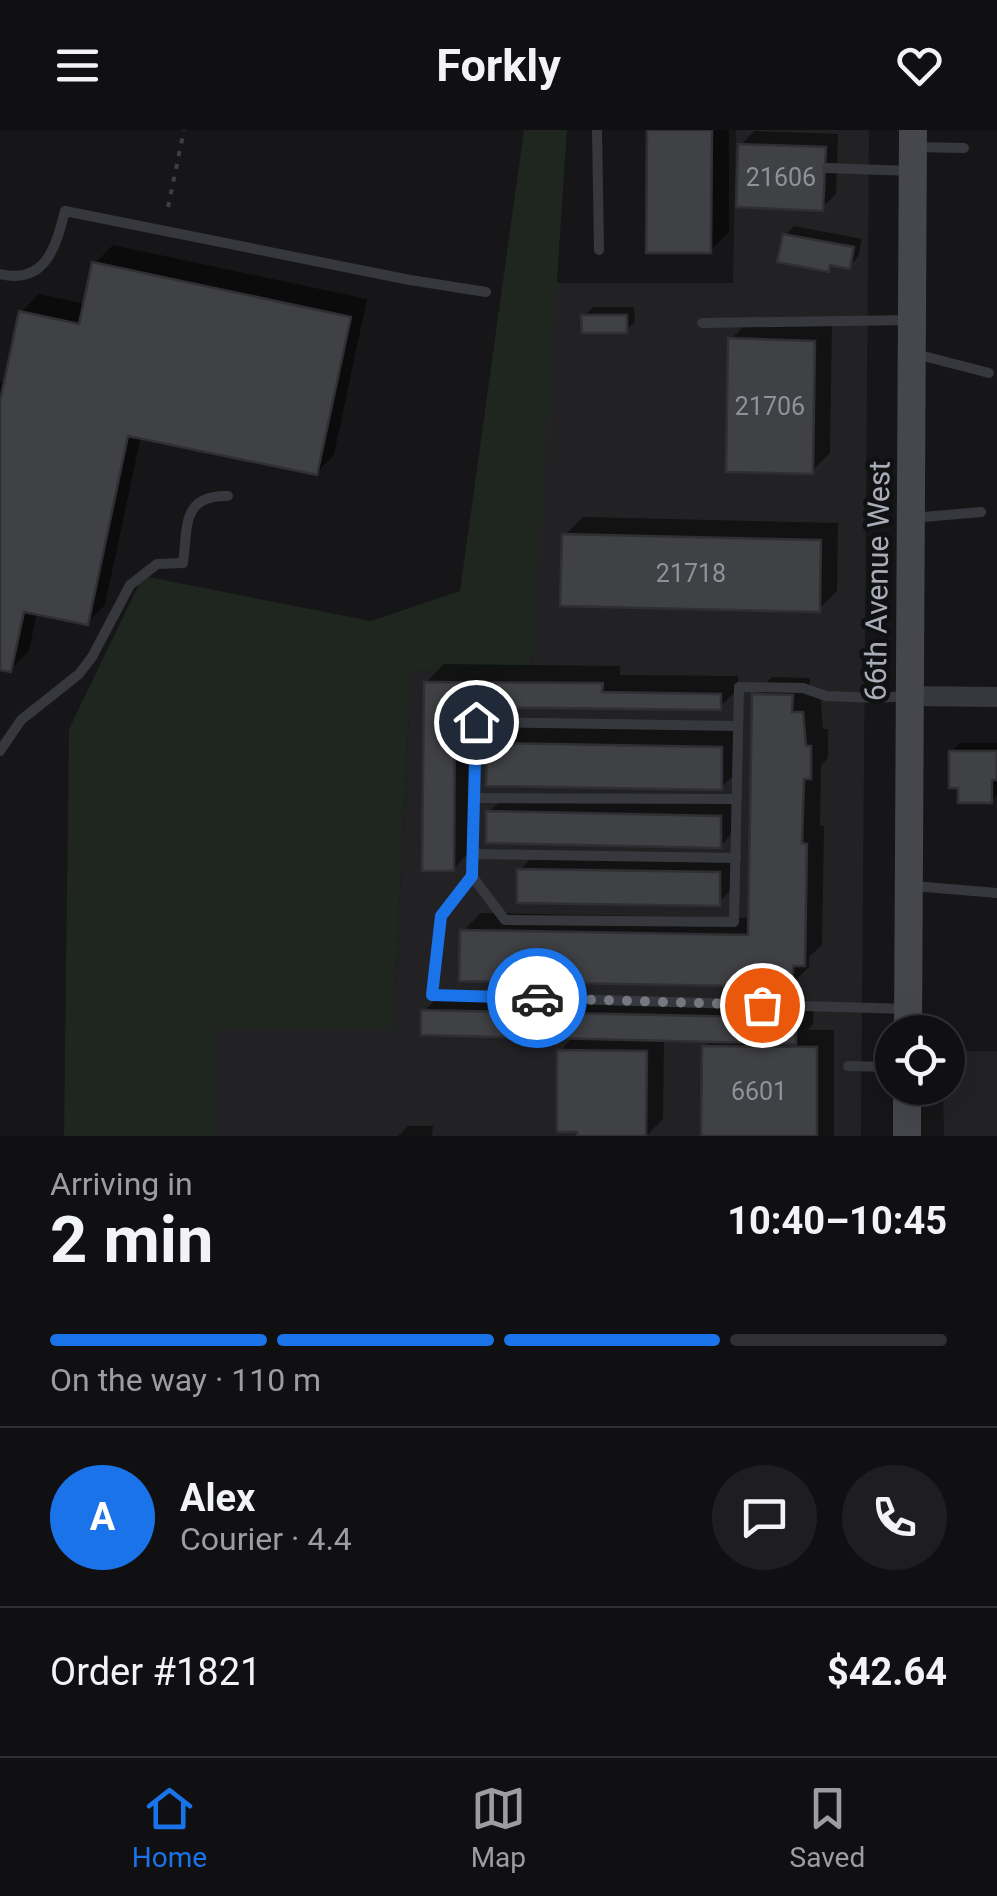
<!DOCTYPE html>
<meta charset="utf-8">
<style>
:root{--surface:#101012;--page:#1e1e20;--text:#f1f3f6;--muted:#9c9d9f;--line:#303032;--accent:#1a73e8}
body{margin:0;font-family:Roboto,sans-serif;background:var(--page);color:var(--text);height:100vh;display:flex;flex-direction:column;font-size:38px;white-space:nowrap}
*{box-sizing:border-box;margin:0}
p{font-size:32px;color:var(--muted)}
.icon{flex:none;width:55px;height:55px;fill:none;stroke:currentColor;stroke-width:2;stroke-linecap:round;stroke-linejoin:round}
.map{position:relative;height:1006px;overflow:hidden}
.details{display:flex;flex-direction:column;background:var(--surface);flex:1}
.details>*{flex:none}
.controls{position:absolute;left:875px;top:885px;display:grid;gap:20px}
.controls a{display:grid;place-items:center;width:90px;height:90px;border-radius:50%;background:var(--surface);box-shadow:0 10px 40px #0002,0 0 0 2px var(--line);font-size:50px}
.pin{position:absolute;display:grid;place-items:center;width:85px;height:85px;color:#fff;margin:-42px;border:5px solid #fff;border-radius:50%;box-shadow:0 2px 10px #0007}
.courier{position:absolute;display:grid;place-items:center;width:100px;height:100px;margin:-50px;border:8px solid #1a73e8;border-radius:50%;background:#fff;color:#222;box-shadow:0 2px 12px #0007}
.summary em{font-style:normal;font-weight:700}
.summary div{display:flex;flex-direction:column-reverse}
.summary{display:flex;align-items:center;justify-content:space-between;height:170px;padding:0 50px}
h1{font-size:65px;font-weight:700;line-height:75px}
.bar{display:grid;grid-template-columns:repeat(4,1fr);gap:15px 10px;align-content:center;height:120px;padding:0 50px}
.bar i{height:12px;border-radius:8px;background:var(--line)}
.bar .on{background:var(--accent)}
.bar p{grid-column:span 4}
.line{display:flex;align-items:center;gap:25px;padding:0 50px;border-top:2px solid var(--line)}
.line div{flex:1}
.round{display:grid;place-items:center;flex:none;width:105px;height:105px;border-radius:52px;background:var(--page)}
header{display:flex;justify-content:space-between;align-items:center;height:130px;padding:0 50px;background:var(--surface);font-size:45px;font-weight:700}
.dock{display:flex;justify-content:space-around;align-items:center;height:140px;border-top:2px solid var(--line);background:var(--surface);font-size:28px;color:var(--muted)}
.dock a{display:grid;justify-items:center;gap:5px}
.dock .on{color:var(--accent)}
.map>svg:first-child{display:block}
</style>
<header><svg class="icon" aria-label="menu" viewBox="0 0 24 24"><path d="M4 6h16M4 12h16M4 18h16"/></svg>Forkly<svg class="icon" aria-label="heart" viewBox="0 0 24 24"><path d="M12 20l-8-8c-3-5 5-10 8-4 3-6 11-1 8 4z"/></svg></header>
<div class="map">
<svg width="997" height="1006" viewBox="0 0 997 1006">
<rect width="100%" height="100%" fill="#161618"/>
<g fill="#222225">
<path d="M736 0H869L861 1006H215L214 899H393L411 541 531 538 549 153H733Z"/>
<path d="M948 921H997V1006H944L943 958H948Z"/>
</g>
<path fill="#1e261f" d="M524 0H567L531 538 411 541 393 899H215V1006H64L69 599 143 446 371 491 460 461Z"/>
<g fill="#0007">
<path d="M649 0H729V102L710 121Z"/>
<path d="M754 1 838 4 836 64 822 78 741 15Z"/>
<path d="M794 96 862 109 858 127 849 136 834 133 828 139 785 105Z"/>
<path d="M113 115 367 169 334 325 316 343 141 306 105 475 87 493 37 482 29 521 11 539 0 537V252L6 253 21 182 39 164 86 174 95 133Z"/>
<path d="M593 177H634L635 192 626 200 584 186Z"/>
<path d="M749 191 832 193 830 323 812 341 731 209Z"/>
<path d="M583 387 838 393 837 461 819 479 565 405Z"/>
<path d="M444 534 620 536V545L738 546V559L720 577 472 575 471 721 453 739 426 553Z"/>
<path d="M772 547 810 548 809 564H820L823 599H828V628L821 635 820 696H824L822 815 809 827V837L791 855 463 801 481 783 750 788 754 565Z"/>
<path d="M508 596 740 600 739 640 721 658 489 614Z"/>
<path d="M960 613H997V665L991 671 951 622Z"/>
<path d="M507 664 738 669V698L720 716 489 682Z"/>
<path d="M533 726 733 729 732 759 718 773 520 740Z"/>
<path d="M442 863 814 871 813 894 807 900H834V1006H704V917L712 910 664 909 663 989 646 1006H580L560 921 574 906 424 881Z"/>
<path d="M408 996H433L432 1006H398Z"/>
</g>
<g fill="#404145" stroke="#303034" stroke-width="2.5">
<path d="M647 0H712L711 123H646Z"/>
<path d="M738 14 826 17 823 81 736 77Z"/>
<path d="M783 104 854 117 850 139 830 135 829 142 777 132Z"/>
<path d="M92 132 351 187 317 345 128 306 88 495 24 482 11 542 0 540V271L19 181 79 194Z"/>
<path d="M581 185H627V203H582Z"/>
<path d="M728 208 815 211 813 344 726 342Z"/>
<path d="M562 404 821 410 820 482 560 476Z"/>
<path d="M424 552 603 553 602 562 721 564V580L455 577 454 741H422Z"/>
<path d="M752 564 793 565 792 582H803L806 616H811V649H804L802 713 807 714 805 836H793L792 857 459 851 460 800 748 805Z"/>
<path d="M487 613 722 617V660L486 656Z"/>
<path d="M949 621H997V650H992V673H958V658H949Z"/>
<path d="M486 681 721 686V718L486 713Z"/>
<path d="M517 739 720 742V776L517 773Z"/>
<path d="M421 880 796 888V914L421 905Z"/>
<path d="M702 916 817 917V1006H701Z"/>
<path d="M557 920 647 921 646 1006H577V1002H557Z"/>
</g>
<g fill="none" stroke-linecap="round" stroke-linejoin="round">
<path stroke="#3d3f44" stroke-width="4" stroke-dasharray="5 8" stroke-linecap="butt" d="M168 77 184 0"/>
<g stroke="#37383d" stroke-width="10">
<path d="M597 0 599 120"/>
<path d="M913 17 964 18"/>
<path d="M827 38 911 41"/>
<path d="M0 144C46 155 56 116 65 81L410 150 486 162"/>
<path d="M702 193 910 190"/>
<path d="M912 223 989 243"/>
<path d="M912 388 981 382"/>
<path d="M907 566 878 568 826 566 803 558 739 557 734 792 505 790 472 746 441 786 432 865 907 879"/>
<path d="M0 621 21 590 79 544 92 527 130 455 157 434 183 433C188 397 181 365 228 366"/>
<path d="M474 668 737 669"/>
<path d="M472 724 736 728"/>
<path d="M472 746 476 592 738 596"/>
<path d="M913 756 997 763"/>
<path d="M848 936 892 937"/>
</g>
<path stroke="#37383d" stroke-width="20" d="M908 566 997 567"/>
<g stroke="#45474d" stroke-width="28">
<path d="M908 902 913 0"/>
<path d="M907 1006V958"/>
</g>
</g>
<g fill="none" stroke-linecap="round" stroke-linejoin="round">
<path stroke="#757880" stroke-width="10" stroke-dasharray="0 18" d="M537 868 762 875"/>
<path stroke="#1a73e8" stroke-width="12" d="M476 592 472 746 441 786 432 865 537 868"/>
</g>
<g text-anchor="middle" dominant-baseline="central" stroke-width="9" stroke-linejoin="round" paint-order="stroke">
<g font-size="25" fill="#8e929b">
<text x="781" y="47">21606</text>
<text x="770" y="276">21706</text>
<text x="691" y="443">21718</text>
<text x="759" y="961">6601</text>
</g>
<g font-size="30" fill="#a8adb8" stroke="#111113">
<text transform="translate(877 451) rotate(-89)">66th Avenue West</text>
</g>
</g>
</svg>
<div class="controls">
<a><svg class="icon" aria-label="locate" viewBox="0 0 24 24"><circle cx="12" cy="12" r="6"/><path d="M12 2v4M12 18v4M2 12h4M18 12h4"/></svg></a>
</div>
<div class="pin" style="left:762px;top:875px;background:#ea580c"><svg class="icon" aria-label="bag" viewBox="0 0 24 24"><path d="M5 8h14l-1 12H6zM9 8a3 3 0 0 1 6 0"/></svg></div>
<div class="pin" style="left:476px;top:592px;background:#1f2937"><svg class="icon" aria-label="home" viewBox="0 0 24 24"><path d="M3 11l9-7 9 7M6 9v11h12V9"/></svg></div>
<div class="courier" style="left:537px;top:868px"><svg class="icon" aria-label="car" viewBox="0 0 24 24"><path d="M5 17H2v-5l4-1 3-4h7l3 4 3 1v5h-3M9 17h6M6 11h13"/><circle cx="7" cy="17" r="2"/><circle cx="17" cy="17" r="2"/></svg></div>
</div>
<section class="details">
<div class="summary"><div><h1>2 min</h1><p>Arriving in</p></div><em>10:40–10:45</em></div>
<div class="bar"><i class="on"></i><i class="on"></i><i class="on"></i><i></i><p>On the way · 110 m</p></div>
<div class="line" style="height:180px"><b class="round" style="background:var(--accent);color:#fff">A</b><div><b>Alex</b><p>Courier · 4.4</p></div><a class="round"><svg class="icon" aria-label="chat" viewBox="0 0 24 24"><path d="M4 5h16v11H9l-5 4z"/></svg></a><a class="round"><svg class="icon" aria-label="phone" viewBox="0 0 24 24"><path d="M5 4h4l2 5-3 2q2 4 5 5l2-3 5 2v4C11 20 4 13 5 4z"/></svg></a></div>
<div class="line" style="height:130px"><div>Order #1821</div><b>$42.64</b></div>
</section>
<nav class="dock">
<a class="on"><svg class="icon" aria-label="home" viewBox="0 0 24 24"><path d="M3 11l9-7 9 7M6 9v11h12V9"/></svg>Home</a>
<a><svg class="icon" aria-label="map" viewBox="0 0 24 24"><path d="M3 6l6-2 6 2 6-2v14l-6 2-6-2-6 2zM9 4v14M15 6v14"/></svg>Map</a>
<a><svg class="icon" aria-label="saved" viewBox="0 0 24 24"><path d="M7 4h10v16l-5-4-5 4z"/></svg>Saved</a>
</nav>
